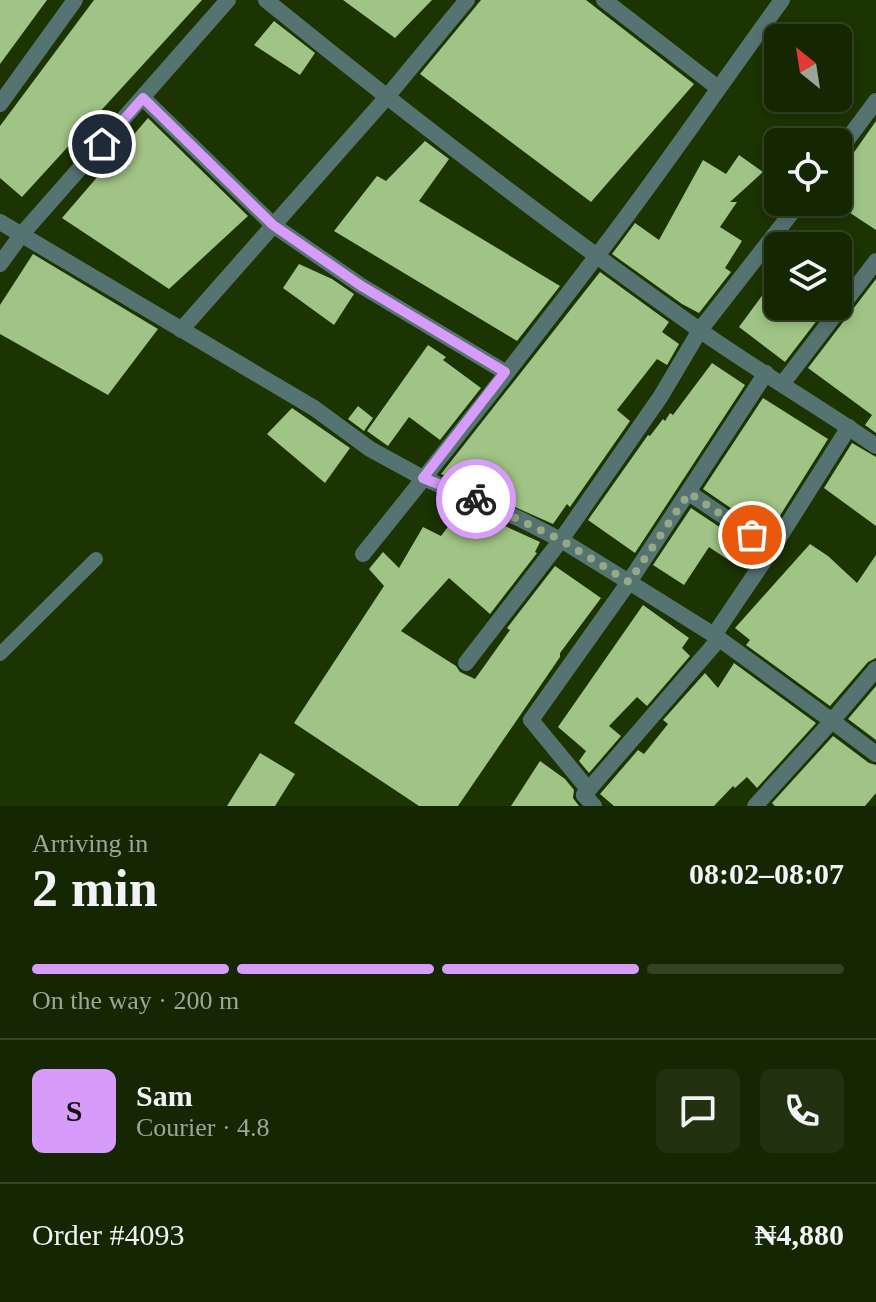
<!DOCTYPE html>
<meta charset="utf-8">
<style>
:root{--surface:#152602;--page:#223211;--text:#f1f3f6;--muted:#9da599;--line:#344324;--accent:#d79bf9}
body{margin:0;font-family:Georgia,serif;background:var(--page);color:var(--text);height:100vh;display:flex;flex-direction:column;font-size:30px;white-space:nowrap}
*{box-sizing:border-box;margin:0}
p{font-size:26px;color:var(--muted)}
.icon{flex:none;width:44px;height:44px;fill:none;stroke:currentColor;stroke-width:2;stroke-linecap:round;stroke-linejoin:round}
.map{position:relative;height:806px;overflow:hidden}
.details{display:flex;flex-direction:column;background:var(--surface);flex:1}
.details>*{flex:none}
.needle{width:52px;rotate:330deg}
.controls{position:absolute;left:764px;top:24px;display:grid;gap:16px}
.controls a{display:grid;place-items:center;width:88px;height:88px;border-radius:12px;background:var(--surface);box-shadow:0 4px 12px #0003,0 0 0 2px var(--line);font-size:40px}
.pin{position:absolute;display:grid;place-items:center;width:68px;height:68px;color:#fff;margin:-34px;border:4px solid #fff;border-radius:50%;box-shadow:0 2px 8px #0007}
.courier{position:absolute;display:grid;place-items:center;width:80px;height:80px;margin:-40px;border:6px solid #d79bf9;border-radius:50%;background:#fff;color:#222;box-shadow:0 2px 10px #0007}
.overview em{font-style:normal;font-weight:700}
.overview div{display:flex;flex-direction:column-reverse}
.overview{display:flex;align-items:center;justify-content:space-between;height:136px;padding:0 32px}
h1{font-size:52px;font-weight:700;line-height:60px}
.bar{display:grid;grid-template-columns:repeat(4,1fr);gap:12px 8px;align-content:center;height:96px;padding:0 32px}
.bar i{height:10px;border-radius:6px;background:var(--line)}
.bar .active{background:var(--accent)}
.bar p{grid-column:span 4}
.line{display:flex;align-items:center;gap:20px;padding:0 32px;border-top:2px solid var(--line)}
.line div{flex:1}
.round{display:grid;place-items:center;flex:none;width:84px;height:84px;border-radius:12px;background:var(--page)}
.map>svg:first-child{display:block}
</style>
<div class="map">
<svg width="876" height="806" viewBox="0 0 876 806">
<rect width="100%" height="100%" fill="#1c3302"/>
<g fill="#a0c485">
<path d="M0 0H47L0 64Z"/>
<path d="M94 0H202L22 197 0 178V126Z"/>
<path d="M343 0H432L395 38Z"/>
<path d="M481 0H586L694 84 591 202 420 74Z"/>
<path d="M274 21 315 53 300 75 254 45Z"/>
<path d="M148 118 248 216 169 289 62 218Z"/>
<path d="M876 121V230L838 205V175Z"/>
<path d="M425 141 449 159 419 201 560 286 517 341 334 231 377 176 386 181Z"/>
<path d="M739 155 763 172 730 202H737L720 227 742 241 725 268 731 272 699 313 682 304 612 254 635 223 659 240 703 160 726 174Z"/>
<path d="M33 254 158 329 108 395 0 334V305Z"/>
<path d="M299 264 332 279 354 294 334 325 283 288Z"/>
<path d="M600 272 669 322 662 332 679 344 667 365 657 359 617 410 630 421 570 507 567 504 553 524 441 474Z"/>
<path d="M778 274V306H828L785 362 739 327Z"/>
<path d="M876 279V433L865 425 872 415 808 368Z"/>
<path d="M428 345 446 357 443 360 481 388 440 440 409 417 388 446 367 431Z"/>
<path d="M712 363 745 385 635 553 588 520 648 435 650 436 663 419 665 421 670 413 673 415Z"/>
<path d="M763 398 828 439 771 530 756 521 754 524 703 489Z"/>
<path d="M358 406 373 418 364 431 348 419Z"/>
<path d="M292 408 350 448 325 483 267 434Z"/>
<path d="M852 443 876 457V526L824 488Z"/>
<path d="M463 507 540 542 535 552 537 553 490 614 449 578 401 631 456 666 460 672 475 679 510 630 507 628 555 566 601 598 560 653V657L458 806H419L294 723 384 586 369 569 383 552 399 568 423 527 441 536Z"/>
<path d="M691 508 742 542 730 561 709 547 684 585 653 565Z"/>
<path d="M810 544 828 556 857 583 876 555V658L868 662 830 706 746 645 750 640 735 628Z"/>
<path d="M643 605 689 638 682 648 690 656 647 706 637 697 609 726 621 736 589 773 579 761 586 751 558 727Z"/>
<path d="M734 663 816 723 757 788 747 777 735 788 733 786 714 806H614L600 794 638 750 644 754 668 724 663 720 705 673 718 688Z"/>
<path d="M876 686V740L848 719Z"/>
<path d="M833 736 869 763 876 765V793L865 806H775L772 803Z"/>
<path d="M260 753 295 774 275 806H227Z"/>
<path d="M540 761 565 779 574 790 573 798 579 806H511Z"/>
</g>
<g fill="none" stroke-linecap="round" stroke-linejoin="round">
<path stroke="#547371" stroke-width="14" d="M0 654 96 559"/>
<g stroke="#547371" stroke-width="16">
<path d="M266 0C406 114 550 224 698 329 756 370 817 405 876 446"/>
<path d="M604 0 718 88"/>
<path d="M143 98 273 225 360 285 505 372"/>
<path d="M0 104 75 0"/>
<path d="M838 152 876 101"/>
<path d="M0 222 314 408 370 449 423 478 520 519 561 540 661 396 700 330 800 202"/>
<path d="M0 264 22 234 228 0"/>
<path d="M181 330 386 98 467 0"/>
<path d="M783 383 876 261"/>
<path d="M689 493 772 549"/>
<path d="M363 554C442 456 520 357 596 257 661 173 720 85 782 0"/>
<path d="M714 635 772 549 849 427"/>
<path d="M466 663 561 540 629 582 766 373"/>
<path d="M876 669 832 721 876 754"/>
<path d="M584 795 719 639"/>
<path d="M594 806 584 795 587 788 531 720 629 582 714 635 832 721 755 806"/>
</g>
</g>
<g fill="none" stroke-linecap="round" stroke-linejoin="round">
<path stroke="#96a986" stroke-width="8" stroke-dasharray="0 14.4" d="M476 499 561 540 629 582 689 493 752 535"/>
<path stroke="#d79bf9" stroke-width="10" d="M102 144 143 98 273 225 360 285 505 372 423 478 476 499"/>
</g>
</svg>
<div class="controls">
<a><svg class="needle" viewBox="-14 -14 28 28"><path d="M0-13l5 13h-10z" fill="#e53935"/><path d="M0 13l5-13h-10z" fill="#9da599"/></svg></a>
<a><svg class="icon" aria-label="locate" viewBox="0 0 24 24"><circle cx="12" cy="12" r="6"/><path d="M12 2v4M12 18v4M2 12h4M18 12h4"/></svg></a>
<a><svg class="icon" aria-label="layers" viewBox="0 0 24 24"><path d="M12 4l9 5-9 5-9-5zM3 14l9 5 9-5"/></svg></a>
</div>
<div class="pin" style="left:752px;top:535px;background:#ea580c"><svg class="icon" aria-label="bag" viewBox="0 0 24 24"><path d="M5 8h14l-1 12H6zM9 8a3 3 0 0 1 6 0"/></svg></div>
<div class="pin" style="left:102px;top:144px;background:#1f2937"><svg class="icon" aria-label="home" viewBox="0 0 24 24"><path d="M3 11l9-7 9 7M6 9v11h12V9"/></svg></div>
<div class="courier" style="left:476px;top:499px"><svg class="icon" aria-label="bike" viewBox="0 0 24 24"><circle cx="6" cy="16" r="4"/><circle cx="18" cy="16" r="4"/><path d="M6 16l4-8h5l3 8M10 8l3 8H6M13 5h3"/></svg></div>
</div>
<section class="details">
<div class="overview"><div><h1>2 min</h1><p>Arriving in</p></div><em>08:02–08:07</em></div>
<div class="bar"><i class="active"></i><i class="active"></i><i class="active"></i><i></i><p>On the way · 200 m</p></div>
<div class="line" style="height:144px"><b class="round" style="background:var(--accent);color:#111">S</b><div><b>Sam</b><p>Courier · 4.8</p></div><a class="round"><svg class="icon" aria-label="chat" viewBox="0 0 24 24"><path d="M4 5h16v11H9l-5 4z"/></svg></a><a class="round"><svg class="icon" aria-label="phone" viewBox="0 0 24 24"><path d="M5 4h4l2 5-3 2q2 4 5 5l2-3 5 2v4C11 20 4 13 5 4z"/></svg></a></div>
<div class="line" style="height:104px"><div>Order #4093</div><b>₦4,880</b></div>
</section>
